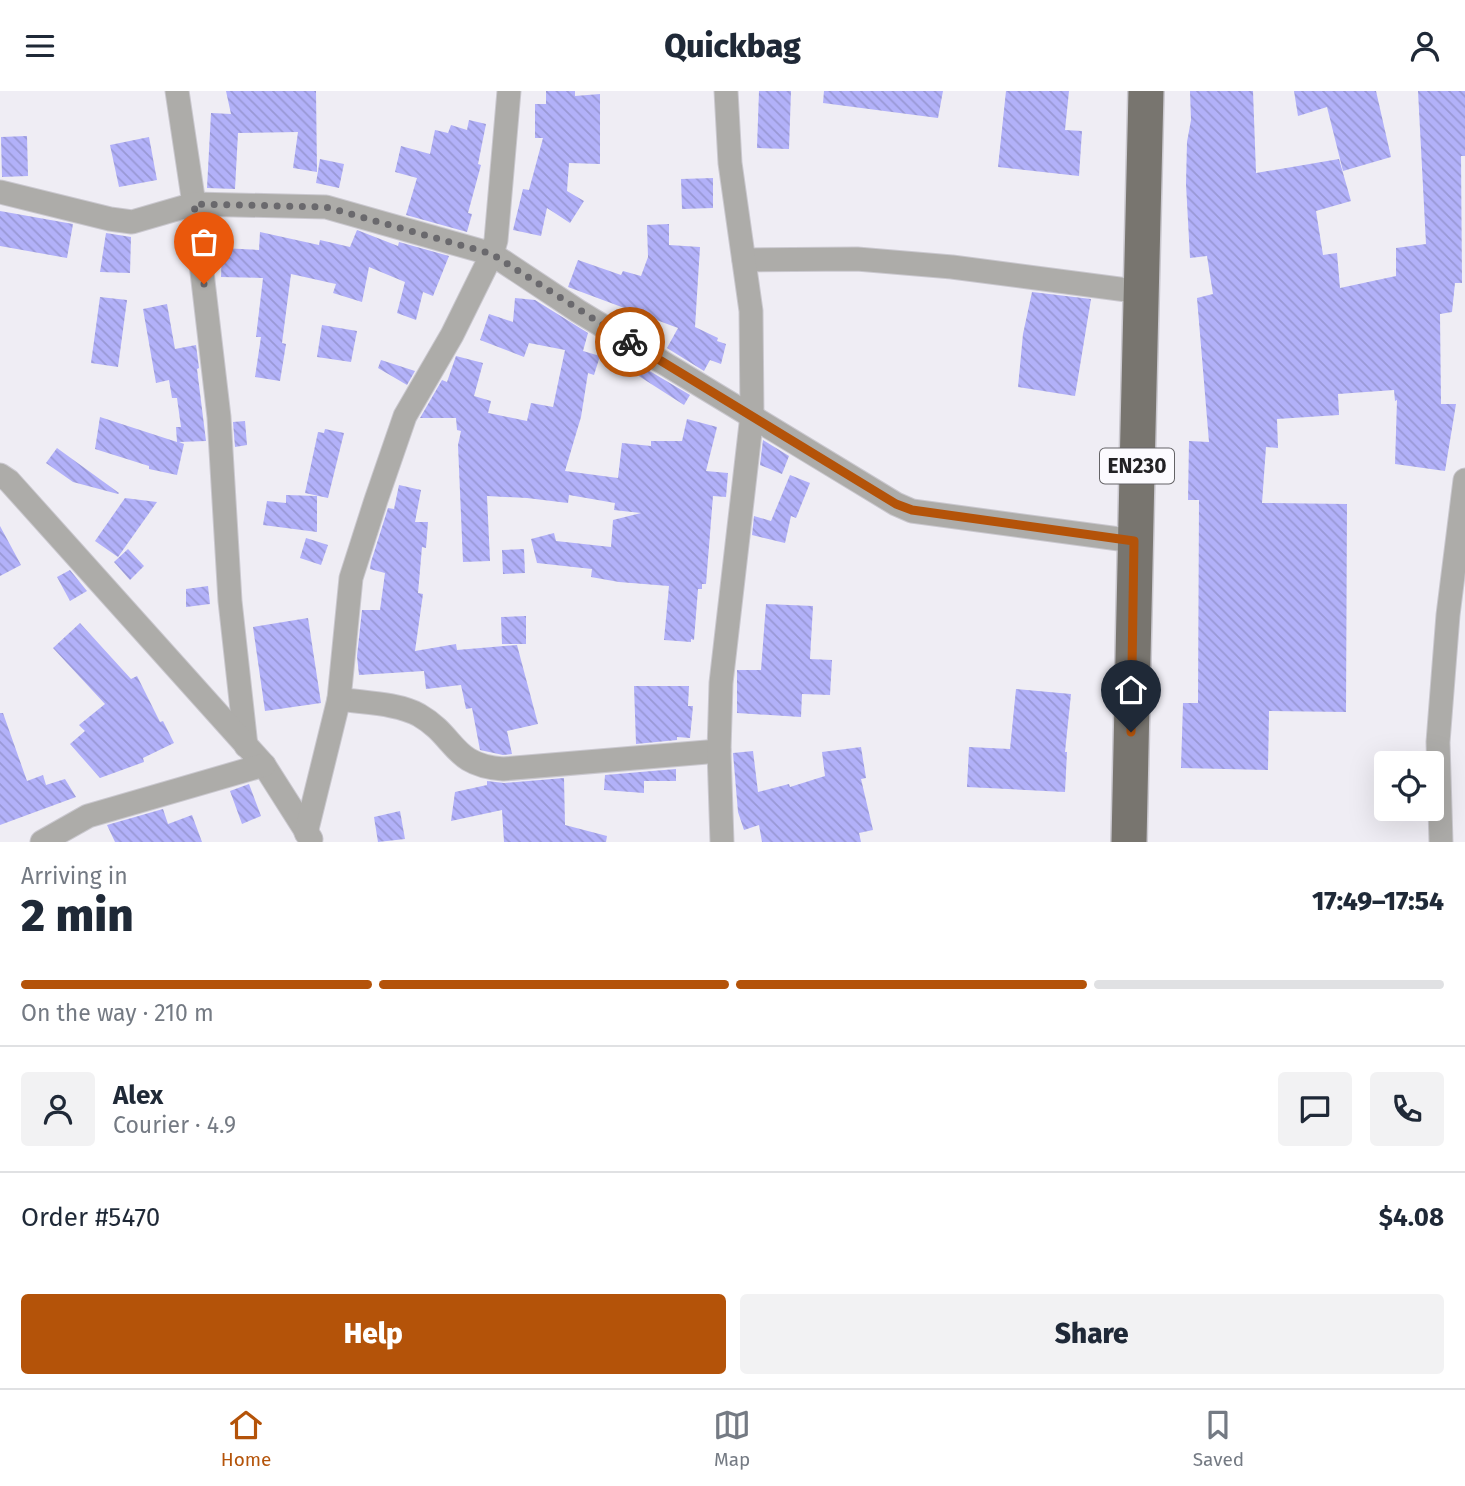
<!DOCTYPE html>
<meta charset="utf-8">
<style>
:root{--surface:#fff;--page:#f2f2f3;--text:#1f2937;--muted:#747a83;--line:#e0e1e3;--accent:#b45309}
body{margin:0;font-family:"Fira Sans",sans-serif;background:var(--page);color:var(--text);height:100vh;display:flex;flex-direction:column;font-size:26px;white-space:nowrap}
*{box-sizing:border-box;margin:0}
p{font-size:23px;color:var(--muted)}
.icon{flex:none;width:38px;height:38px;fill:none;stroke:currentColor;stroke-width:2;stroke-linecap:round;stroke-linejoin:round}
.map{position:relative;height:751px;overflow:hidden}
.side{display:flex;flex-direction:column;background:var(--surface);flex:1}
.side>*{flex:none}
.tools{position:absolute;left:1374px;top:660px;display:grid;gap:14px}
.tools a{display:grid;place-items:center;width:70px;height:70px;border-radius:7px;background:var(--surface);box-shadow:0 7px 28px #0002;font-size:35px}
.pin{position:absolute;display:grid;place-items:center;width:60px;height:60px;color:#fff;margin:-72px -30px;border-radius:50% 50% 50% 0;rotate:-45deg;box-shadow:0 0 7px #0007}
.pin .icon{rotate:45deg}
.courier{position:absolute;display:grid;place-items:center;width:70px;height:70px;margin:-35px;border:5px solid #b45309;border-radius:50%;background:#fff;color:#222;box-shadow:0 2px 9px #0007}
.summary em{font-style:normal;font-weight:800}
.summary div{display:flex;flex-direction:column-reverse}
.summary{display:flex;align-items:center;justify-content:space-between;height:119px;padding:0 21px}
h1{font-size:46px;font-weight:800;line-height:52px}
.bar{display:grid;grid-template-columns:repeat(4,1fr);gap:10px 7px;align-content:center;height:84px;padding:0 21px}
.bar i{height:9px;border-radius:5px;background:var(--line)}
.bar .selected{background:var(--accent)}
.bar p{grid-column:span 4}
.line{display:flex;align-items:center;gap:18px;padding:0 21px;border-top:2px solid var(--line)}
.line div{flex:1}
.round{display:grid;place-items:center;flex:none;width:74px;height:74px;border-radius:7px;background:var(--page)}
.cta{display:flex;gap:14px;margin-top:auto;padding:14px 21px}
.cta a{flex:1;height:80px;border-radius:7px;background:var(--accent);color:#fff;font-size:28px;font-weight:800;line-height:80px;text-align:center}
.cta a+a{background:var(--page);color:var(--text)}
header{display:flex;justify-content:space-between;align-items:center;height:91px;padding:0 21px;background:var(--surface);font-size:32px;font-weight:800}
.menu{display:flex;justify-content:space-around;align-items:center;height:98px;border-top:2px solid var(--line);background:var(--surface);font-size:19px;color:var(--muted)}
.menu a{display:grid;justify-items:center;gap:4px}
.menu .selected{color:var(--accent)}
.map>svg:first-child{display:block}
</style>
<header><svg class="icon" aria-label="menu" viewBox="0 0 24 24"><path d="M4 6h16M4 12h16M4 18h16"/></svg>Quickbag<svg class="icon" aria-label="person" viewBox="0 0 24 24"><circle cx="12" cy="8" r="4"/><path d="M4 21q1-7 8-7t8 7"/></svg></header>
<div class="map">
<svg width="1465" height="751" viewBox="0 0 1465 751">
<defs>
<pattern id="building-back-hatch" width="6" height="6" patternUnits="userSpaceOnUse" patternTransform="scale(1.75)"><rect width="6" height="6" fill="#b2b1f9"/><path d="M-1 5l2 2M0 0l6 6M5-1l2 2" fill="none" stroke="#9998d5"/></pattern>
</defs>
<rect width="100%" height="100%" fill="#efedf4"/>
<g fill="url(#building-back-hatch)">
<path d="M226 0H316L317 81 293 77 298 41 238 42 235 98 207 97 211 22 231 23Z"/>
<path d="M546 0H575V5L600 3V73L569 72 567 100 584 110 570 132 547 117 541 145 513 139 523 98 529 99 543 47H535V13H546Z"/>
<path d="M759 0H791L789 58 757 57Z"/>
<path d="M824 0H943L938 27 823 12Z"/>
<path d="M1006 0H1069L1065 39 1082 40 1079 85 998 76Z"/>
<path d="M1190 0H1253L1256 82 1339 68 1351 110 1316 120 1323 164 1337 162 1340 197 1396 185V157L1426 153 1418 0H1465V65H1461L1462 192H1455L1452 221 1440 223 1441 313H1456L1445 380 1395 373 1397 309 1395 310 1394 299 1338 303 1339 324 1277 328 1278 357 1266 356 1262 412 1347 413 1346 621 1269 620 1268 679 1181 677 1183 612H1198L1199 409H1188L1189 350 1209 351 1197 207 1213 203 1207 165 1190 167 1186 93 1187 51 1191 29Z"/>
<path d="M1294 0H1376L1391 66 1343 80 1327 16 1298 25Z"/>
<path d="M469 29 486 33 478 73 481 74 468 122 472 123 467 141 406 124 417 87 395 81 401 55 430 63 435 39 448 42 451 34 467 39Z"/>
<path d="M27 45 28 85 2 86 1 46Z"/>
<path d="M149 46 157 89 119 96 110 54Z"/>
<path d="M320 68 344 73 339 97 316 92Z"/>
<path d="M713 87V117L682 118 681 88Z"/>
<path d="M0 120 73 133 67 167 0 155Z"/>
<path d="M669 133V154L700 156 695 236 718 247 717 250 726 253 721 273 710 269 704 280 667 257 678 237 568 196 578 169 621 184 623 180 641 185 648 166 647 134Z"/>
<path d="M357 139 398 155 399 151 449 165 433 205 423 201 416 229 397 222 405 191 369 176 362 211 333 202 336 193 291 183 282 252 286 253 280 290 255 286 261 246H256L263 187 221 186 222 157 259 159 260 141 319 154 320 149 350 156Z"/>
<path d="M106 142 131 146 130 182 100 181Z"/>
<path d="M1032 201 1091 208 1075 305 1018 296 1023 243Z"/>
<path d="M100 206 127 209 118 276 91 272Z"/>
<path d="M515 207 535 209 588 242 583 260 600 265 594 284 588 282 581 326 565 380 618 387 622 352 651 355V350H682L687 328 717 336 706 380 728 382 726 406 713 405 706 493H702V498H698L694 549 691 548V551L664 549 669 495 619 491 591 486 592 478 537 472 531 448 554 442 556 450 611 456 613 429 641 422 614 419 615 412 569 404 568 412 527 407 487 405 490 470 463 471 458 354 461 340 457 339 456 327H420L442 289 447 291 456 265 483 272 474 305 491 310 488 322 527 330 531 312 553 316 565 259 529 252 524 266 480 249 489 223 513 231Z"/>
<path d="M167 213 175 258 196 254 199 277 197 278 206 350 179 351 184 353 177 384 149 378V375L95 358 100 326 177 351 176 336H181L177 307H172L169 289 156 292 143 218Z"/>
<path d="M322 234 357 240 351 271 317 266Z"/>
<path d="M381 269 415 280 407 294 378 277Z"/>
<path d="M636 272 690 304 684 314 631 280Z"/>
<path d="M245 330 247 354 235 356 233 331Z"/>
<path d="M325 338 344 342 328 407 305 402 318 341 324 342Z"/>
<path d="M763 349 789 365 782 383 760 374Z"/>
<path d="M57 357 119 402 118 403 73 391 46 372Z"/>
<path d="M790 384 810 392 796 427 791 425 785 452 752 444 754 425 771 430Z"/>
<path d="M399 394 421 399 415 431H428L426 457 422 456 418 502 423 503 415 560 456 553 457 559 517 554 538 633 507 640 512 663 503 664 480 659 472 617 466 618 461 594 426 598 424 580 359 584 357 565 362 519H380L385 482 370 478 371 471 388 417 394 418Z"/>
<path d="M286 404 317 405V441L263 434 267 410 286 412Z"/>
<path d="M125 407 157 411 118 466 95 450Z"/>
<path d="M0 435 21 474 0 485Z"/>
<path d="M306 447 328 454 321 474 300 467Z"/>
<path d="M128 458 144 475 130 489 114 471Z"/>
<path d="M524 458 525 482 503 483 502 459Z"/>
<path d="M70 479 87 500 70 510 57 486Z"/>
<path d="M208 495 210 513 186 516V498Z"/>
<path d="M766 513 813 515 810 568 832 569 830 604 802 603 801 626 737 622V579H761Z"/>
<path d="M526 525V553H502L501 526Z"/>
<path d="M308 527 321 612 265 620 253 536Z"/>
<path d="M80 532 131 588 137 585 160 631 163 630 174 652 143 667 144 671 100 687 70 653 85 640 79 634 105 613 53 557Z"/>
<path d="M634 595H689L688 615H693L690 647 677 646V649L636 653Z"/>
<path d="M1016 598 1071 603 1065 661H1067L1065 701 967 696 969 656 1010 658Z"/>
<path d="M0 622H3L27 690 43 684 46 694 65 688 76 706 0 734Z"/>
<path d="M861 656 866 687 861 688 873 739 859 742 861 751H762L759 734 744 739 738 721 733 662 753 660 758 701 789 693 790 696 825 685 822 661Z"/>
<path d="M676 678V690H644V702L604 699 605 684Z"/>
<path d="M564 687 565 734 607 745 606 751H504L502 719 451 730 455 701 487 694V690L504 692Z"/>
<path d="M249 693 261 725 242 733 230 700Z"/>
<path d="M163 718 168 733 192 724 202 751H115L107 734Z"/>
<path d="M400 720 405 748 378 751 374 726Z"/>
</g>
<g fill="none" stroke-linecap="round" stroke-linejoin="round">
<g stroke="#cac8cf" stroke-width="25">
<g id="street">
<path d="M177 0 194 113 219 326 230 510 246 655"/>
<path d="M0 101 110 128 132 131 194 113 326 116 492 163 578 220 896 413 912 420 1134 450"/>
<path d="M744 169 857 168 952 176 1142 201"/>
<path d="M0 384 9 390 264 674 311 748"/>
<path d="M339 608C364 612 397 612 419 624 457 646 451 674 503 678L719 660"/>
<path d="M306 742 339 608 351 487 376 409 405 325 452 244 492 163 496 149 509 0"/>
<path d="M42 751 88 725 264 674"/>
<path d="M722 751 719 660 721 592 752 324 751 220 730 72 726 0"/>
<path d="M1441 751 1438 651 1448 524 1465 389"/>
</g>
</g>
<g stroke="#cac8cf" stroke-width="38">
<path id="primary" d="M1129 751C1133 501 1141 250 1146 0"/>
</g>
<use href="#street" stroke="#adaca9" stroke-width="23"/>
<use href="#primary" stroke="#78756f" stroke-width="35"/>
</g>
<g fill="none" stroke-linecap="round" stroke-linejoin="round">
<path stroke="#6a696d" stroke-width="7" stroke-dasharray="0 12.6" d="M204 193 194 113 326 116 492 163 630 251"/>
<path stroke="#b45309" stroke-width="9" d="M630 251 896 413 912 419 1134 450 1131 641"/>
</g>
<g text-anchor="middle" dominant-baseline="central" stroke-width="5" stroke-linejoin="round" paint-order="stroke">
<rect fill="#fcfbff" stroke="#646366" stroke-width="2" x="1100" y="357.5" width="74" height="35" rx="5"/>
<g font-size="21" font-weight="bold" fill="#232225">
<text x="1137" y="375">EN230</text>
</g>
</g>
</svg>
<div class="tools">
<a><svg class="icon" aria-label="locate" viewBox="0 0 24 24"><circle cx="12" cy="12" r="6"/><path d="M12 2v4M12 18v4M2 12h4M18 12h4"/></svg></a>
</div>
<div class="pin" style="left:204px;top:193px;background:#ea580c"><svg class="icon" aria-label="bag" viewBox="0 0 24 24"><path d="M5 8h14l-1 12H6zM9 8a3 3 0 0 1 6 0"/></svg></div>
<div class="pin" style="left:1131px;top:641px;background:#1f2937"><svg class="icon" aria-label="home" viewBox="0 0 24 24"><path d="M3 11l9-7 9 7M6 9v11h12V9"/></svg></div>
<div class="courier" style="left:630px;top:251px"><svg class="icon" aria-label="bike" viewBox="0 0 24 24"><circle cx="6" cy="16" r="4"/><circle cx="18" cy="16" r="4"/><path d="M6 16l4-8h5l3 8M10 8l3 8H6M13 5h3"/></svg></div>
</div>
<section class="side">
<div class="summary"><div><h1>2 min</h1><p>Arriving in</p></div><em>17:49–17:54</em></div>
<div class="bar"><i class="selected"></i><i class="selected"></i><i class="selected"></i><i></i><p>On the way · 210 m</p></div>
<div class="line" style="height:126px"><a class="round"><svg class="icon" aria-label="person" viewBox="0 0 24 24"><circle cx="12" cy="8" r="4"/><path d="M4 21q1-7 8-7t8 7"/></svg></a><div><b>Alex</b><p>Courier · 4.9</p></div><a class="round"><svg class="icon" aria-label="chat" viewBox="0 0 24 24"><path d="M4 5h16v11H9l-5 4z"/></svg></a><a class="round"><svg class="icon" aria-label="phone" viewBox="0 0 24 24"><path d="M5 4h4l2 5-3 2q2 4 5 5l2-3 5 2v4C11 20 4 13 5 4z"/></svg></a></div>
<div class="line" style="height:91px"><div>Order #5470</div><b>$4.08</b></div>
<div class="cta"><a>Help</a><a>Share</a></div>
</section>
<nav class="menu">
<a class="selected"><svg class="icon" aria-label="home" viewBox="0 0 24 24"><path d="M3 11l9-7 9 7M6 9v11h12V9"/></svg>Home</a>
<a><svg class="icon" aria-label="map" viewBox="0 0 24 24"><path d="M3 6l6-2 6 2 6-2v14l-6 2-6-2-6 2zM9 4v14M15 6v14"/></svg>Map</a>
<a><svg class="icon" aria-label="saved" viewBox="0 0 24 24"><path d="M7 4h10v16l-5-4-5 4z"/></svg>Saved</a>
</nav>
